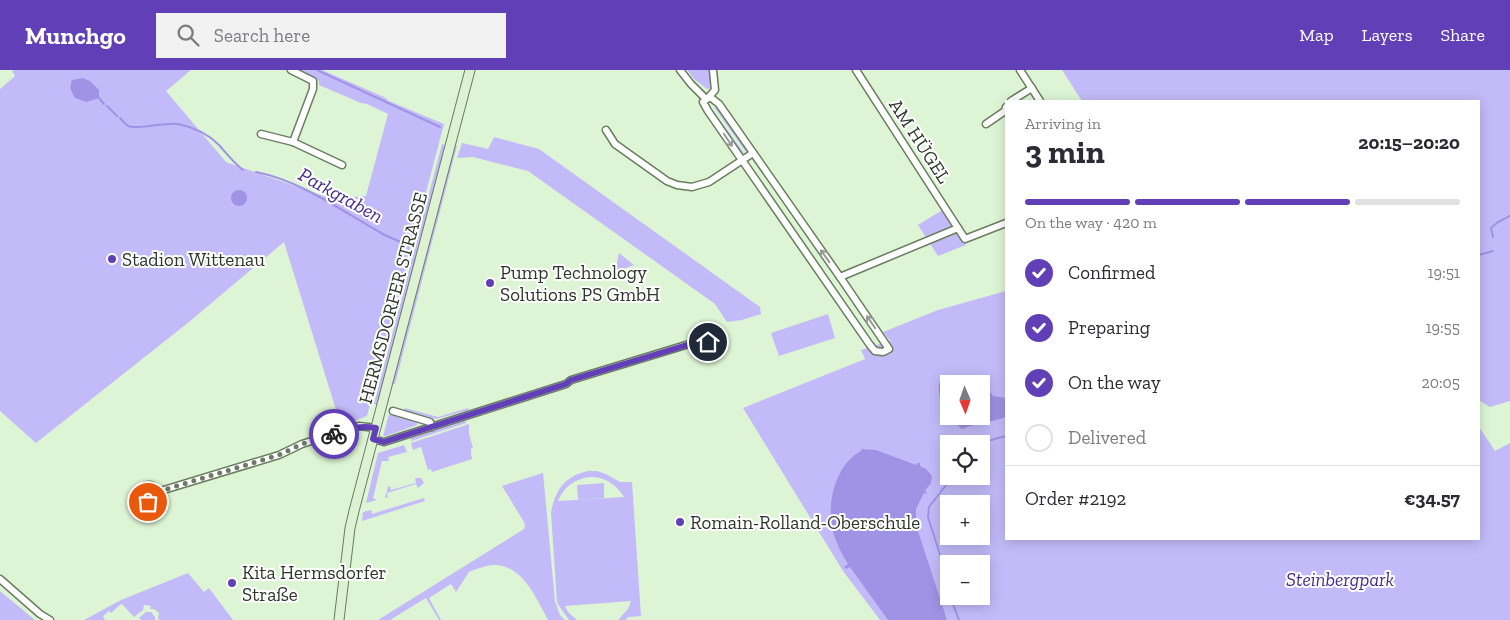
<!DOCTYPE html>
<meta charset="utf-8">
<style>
:root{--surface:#fff;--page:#f2f2f3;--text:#2b2b33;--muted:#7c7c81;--line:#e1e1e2;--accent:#603fb7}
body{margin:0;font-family:"Zilla Slab",serif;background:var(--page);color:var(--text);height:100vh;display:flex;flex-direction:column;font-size:19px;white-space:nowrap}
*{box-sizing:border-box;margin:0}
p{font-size:16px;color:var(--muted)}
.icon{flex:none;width:28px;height:28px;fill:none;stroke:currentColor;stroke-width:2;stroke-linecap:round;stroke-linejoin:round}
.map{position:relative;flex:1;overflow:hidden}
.panel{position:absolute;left:1005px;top:30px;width:475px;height:440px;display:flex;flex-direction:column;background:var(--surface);border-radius:0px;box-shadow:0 2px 12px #0003}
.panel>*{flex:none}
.needle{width:32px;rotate:178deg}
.controls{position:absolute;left:940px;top:305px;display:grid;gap:10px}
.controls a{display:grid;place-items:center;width:50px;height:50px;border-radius:0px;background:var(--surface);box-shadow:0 2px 12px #0003;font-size:25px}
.pin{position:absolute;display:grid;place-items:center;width:42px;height:42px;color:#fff;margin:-21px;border:2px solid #fff;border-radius:50%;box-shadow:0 1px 5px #0007}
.courier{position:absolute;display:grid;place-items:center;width:50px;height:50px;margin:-25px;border:4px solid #603fb7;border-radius:50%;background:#fff;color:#222;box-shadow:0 1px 6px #0007}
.head em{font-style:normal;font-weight:800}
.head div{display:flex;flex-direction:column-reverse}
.head{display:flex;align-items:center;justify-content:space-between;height:85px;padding:0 20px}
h1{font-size:32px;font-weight:800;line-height:38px}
.bar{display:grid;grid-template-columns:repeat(4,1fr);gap:8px 5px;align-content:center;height:60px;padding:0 20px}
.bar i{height:6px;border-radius:4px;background:var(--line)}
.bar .active{background:var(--accent)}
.bar p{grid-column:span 4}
.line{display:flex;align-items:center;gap:12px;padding:0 20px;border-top:1px solid var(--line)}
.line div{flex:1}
ol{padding:0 20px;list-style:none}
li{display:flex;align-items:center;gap:15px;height:55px}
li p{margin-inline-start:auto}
li .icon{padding:5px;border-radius:50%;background:var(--accent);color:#fff;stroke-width:4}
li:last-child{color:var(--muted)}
li i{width:28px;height:28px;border:2px solid var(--line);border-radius:50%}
header{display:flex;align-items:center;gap:30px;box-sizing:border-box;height:70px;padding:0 25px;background:var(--accent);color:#fff}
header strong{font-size:24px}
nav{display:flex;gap:28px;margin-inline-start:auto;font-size:18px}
.search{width:350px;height:45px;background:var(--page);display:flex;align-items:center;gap:12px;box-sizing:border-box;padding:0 18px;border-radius:0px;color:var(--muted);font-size:19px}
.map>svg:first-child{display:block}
</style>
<header>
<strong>Munchgo</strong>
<div class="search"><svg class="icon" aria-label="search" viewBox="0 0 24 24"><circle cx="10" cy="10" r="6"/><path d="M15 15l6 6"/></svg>Search here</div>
<nav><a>Map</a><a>Layers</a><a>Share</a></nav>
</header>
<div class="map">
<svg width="1510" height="550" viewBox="0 0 1510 550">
<rect width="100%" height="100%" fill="#def5d5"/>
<g fill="#c3bbf9" fill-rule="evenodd">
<path d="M14 0H191L166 21 226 92 332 129 366 126 388 44 367 34 361 33 319 15V11L296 0H322L384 27 389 31 444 54 367 346 341 356 284 172 189 252 36 373 0 341V19L15 6 12 1Z"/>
<path d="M687 0H711L712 18 707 19 694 9Z"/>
<path d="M1062 0H1510V331L1490 337 1480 331 1479 332V31H1082Z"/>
<path d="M714 37 718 38 747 79 746 82Z"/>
<path d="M712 39 744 83 741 84 712 43Z"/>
<path d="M494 67 539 79 760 237 761 244 742 250 727 252 715 234 528 101 473 87 457 88 462 73 488 79Z"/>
<path d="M442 74 445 75 377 335 374 334Z"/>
<path d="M454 75 457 76 395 314H392Z"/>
<path d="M944 139 966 175 938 186 918 155Z"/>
<path d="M619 183 634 195 615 202Z"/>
<path d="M1006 221V469H1479V357L1495 381 1510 373V550H880L843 501 743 338 865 289 861 280 890 271 883 262 938 240ZM949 314H981V346H949ZM949 374H981V406H949ZM949 434H981V466H949ZM949 494H981V526H949Z"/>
<path d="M828 244 835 268 779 286 771 263Z"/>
<path d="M405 338 438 347 468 338 469 340 436 349 404 340Z"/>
<path d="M389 344 415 351 417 353V355L386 366H383Z"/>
<path d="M465 351 466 353 411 371V368Z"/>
<path d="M469 354V364L473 378H471V383L472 389 432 402 431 399 428 400 421 377 413 380 411 373Z"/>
<path d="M404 375 407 382 388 387 389 391H382L373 428 377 430 366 433 378 383Z"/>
<path d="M588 401H597L606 404 620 412H632L641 546 628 547 626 550H618L628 539 631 531 565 536 568 542 577 550H569L557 533 551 443C555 420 565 406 588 401ZM590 407C605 407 616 414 624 427L558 431C564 417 574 409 590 407Z"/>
<path d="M543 403 555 531 560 545 565 550H548C536 528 522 493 492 495 485 496 476 499 469 502L456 522 451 514 429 528 441 550H439L426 528 390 550H378L524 459 525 456 524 452 502 416Z"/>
<path d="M415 408H421L424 413 418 418 416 414 387 423 388 427 385 428 388 417 390 416 391 420 416 413Z"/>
<path d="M604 413V428L578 430 577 415Z"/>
<path d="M424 428 425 431 362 451 363 442 371 440 372 444Z"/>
<path d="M188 503 204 522 209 518 233 550H160L158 548 159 543 154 539H150L151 536 144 535 143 540 134 547 123 535 121 534 111 543 109 541 103 546 105 550H84L121 530Z"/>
<path d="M0 521 35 550H0Z"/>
<path d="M146 542H151L155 547V550H141L139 548Z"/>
</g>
<g fill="#a093e5">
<path d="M83 8 90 11 99 20V28L87 32 75 28C71 21 69 18 72 10Z"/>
<circle cx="239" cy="128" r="8"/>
<path d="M958 309 978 314H949V341C942 329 938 330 939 313Z"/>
<path d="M981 316 988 319 993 326 1006 328V347C992 352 976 353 962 359L954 352 951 346H981Z"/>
<path d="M861 379 876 380 916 395 918 393H920V396L926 399 932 406 931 413 925 421 927 423 926 424 924 423 916 439V455L947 550H888L850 497 846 499 844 497 848 494C842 484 836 473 833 462 826 434 835 395 861 381Z"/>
</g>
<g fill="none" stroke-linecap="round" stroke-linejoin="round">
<g stroke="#a093e5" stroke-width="2">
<path d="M317 0 440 57"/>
<path d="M99 28 104 34"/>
<path d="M107 36 117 46"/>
<path d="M120 48C122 50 125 54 128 56 136 60 165 52 178 54 193 57 208 64 219 75 227 84 233 92 243 100"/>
<path d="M256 102C302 111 343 142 383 164 392 169 402 172 411 176"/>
<path d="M1493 167 1491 158 1498 152 1510 146"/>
<path d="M1479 185 1493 181"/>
<path d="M976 374 1006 366"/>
<path d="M949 513 928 447 929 437 950 410"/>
<path d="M950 526 959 550"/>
</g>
<g stroke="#697d60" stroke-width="9">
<g id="minor">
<path d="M291 0 313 11V19L293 72"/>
<path d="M680 0 691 14 706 29"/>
<path d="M856 0 965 169 1006 153"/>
<path d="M1020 0 1040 31"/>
<path d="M706 29 703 32 708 41 870 275 875 281 883 282 889 279 840 207 719 34 710 27"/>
<path d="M707 29 715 20 713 0"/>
<path d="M1011 31 1032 18"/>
<path d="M986 54 1005 41 1006 37"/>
<path d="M606 60 615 74 667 111 677 115 692 117 709 112 753 83"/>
<path d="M261 64 293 72 342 95"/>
<path d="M840 207 958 158"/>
<path d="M393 341 430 352 432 357"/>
<path d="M373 369 384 372 566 314 571 310 699 271 708 272 704 262"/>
<circle cx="149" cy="424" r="9"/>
<path d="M157 422 279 385 302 374 359 356 376 358"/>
<path d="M0 509 40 544 50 550"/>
</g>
</g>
<g stroke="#697d60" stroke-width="11">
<path id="secondary" d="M339 550 350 458 354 441 470 0"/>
</g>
<use href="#minor" stroke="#fff" stroke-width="6"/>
<use href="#secondary" stroke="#dcf2d2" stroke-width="9"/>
</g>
<defs><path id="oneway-shaft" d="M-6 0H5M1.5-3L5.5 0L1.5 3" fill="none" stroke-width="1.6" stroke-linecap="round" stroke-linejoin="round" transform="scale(1.25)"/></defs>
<g stroke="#969b95">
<use href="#oneway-shaft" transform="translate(728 70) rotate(56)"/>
<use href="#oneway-shaft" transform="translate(825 186) rotate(-125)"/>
<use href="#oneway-shaft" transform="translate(871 252) rotate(-124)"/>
</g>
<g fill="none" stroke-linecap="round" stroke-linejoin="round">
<path stroke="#6c7a66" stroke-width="5" stroke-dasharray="0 9" d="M148 432 155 430 157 422 279 385 302 374 334 364"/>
<path stroke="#603fb7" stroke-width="6" d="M334 364C351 359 358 355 376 358L373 369 384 372 566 314 571 310 700 271 708 272"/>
</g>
<g fill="#603fb7" stroke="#fff" stroke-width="2">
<circle cx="112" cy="189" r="5"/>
<circle cx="490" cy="213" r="5"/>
<circle cx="680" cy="452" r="5"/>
<circle cx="232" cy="513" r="5"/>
</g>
<g text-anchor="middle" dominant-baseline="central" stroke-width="4" stroke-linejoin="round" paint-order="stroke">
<g font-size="19" fill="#2e372b" stroke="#fff">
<text transform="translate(920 71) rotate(57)">AM HÜGEL</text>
<text transform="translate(393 228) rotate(-75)">HERMSDORFER STRASSE</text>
</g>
<g font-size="19" fill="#2e372b" stroke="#fff" text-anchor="start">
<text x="122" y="189">Stadion Wittenau</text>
<text x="500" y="202">Pump Technology<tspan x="500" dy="22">Solutions PS GmbH</tspan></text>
<text x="690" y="452">Romain-Rolland-Oberschule</text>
<text x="242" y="502">Kita Hermsdorfer<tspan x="242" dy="22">Straße</tspan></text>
</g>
<g font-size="19" font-style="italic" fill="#472d8c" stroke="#fff">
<text x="1340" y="509">Steinbergpark</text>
</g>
<g font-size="20" font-style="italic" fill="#462c8b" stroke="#fff">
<text transform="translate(341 125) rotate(29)">Parkgraben</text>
</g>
</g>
</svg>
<div class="controls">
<a><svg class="needle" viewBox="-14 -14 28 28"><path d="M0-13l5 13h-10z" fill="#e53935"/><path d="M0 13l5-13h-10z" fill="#7c7c81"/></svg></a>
<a><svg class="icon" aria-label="locate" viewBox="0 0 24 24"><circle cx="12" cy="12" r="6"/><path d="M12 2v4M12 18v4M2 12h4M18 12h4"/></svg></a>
<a>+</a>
<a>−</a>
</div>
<div class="pin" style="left:148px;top:432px;background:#ea580c"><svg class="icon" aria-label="bag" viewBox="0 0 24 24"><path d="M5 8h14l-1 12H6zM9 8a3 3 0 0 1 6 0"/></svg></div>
<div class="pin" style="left:708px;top:272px;background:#1f2937"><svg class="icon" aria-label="home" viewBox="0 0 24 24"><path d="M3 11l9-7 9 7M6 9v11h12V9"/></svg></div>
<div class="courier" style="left:334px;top:364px"><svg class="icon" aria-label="bike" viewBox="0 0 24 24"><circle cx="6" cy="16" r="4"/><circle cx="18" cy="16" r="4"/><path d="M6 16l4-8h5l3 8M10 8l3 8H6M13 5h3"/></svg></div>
<section class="panel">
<div class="head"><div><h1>3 min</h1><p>Arriving in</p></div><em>20:15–20:20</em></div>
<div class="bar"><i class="active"></i><i class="active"></i><i class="active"></i><i></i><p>On the way · 420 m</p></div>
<ol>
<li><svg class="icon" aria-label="check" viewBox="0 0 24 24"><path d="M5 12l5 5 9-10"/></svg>Confirmed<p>19:51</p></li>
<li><svg class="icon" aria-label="check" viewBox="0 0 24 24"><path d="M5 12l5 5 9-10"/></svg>Preparing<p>19:55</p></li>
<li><svg class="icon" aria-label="check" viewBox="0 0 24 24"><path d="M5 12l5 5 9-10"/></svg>On the way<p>20:05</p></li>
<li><i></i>Delivered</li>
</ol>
<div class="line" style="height:65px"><div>Order #2192</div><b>€34.57</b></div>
</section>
</div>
